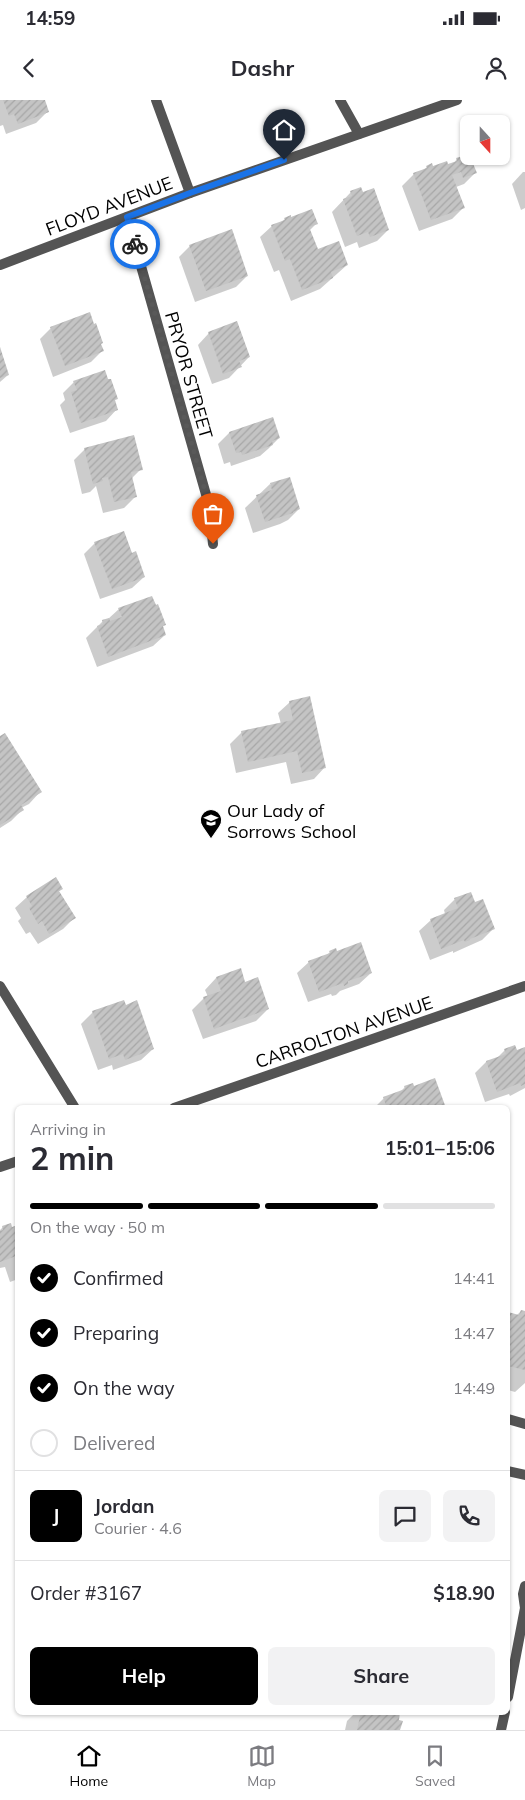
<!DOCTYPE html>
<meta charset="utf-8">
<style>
:root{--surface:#fff;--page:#f2f2f3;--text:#2b2b33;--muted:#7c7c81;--line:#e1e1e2;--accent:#000}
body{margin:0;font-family:Mulish,sans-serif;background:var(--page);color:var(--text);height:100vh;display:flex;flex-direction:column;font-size:19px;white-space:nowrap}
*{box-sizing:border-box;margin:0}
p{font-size:16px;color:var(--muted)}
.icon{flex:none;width:28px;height:28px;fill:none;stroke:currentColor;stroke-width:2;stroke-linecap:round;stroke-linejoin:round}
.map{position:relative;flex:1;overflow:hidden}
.panel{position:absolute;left:15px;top:1005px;width:495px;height:610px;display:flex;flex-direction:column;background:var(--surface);border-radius:8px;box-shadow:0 1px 4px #0004}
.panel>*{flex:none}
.needle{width:32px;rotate:159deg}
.buttons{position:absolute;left:460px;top:15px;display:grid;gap:10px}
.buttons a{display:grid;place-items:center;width:50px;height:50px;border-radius:8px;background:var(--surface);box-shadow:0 1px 4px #0004;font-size:25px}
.pin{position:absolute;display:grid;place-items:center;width:42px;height:42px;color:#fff;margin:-51px -21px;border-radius:50% 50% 50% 0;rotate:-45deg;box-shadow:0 0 5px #0007}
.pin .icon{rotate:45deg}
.courier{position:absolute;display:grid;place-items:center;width:50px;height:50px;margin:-25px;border:4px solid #1a73e8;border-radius:50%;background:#fff;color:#222;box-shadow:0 1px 6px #0007}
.summary em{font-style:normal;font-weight:700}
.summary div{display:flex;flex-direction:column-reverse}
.summary{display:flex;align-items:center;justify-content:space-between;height:85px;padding:0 15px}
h1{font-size:32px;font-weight:700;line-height:38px}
.bar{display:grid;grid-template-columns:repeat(4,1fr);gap:8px 5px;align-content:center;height:60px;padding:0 15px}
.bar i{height:6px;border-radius:4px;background:var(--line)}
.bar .selected{background:var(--accent)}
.bar p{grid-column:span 4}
.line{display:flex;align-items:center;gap:12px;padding:0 15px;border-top:1px solid var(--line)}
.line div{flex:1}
.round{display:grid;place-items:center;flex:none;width:52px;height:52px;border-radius:8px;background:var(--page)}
ol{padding:0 15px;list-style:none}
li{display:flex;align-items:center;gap:15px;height:55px}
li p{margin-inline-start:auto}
li .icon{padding:5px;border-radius:50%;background:var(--accent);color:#fff;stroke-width:4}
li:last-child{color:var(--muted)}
li i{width:28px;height:28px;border:2px solid var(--line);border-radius:50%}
.button{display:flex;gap:10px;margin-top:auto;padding:10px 15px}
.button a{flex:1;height:58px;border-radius:8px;background:var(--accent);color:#fff;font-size:20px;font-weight:700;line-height:58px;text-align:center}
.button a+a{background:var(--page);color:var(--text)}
.status{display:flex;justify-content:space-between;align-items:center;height:35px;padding:0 25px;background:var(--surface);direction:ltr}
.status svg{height:14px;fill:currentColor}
header{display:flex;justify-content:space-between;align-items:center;height:65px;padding:0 15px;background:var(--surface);font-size:22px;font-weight:700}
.dock{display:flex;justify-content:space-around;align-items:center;height:70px;border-top:1px solid var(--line);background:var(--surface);font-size:14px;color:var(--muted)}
.dock a{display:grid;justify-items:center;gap:2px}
.dock .selected{color:var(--accent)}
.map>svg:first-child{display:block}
</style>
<div class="status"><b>14:59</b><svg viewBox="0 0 49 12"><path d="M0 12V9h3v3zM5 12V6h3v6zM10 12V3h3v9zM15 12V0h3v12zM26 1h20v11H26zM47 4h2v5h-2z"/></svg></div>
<header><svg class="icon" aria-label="back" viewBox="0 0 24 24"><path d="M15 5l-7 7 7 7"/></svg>Dashr<svg class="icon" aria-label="person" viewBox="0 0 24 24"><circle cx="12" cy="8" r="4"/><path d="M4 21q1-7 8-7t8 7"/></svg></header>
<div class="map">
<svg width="525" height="1630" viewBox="0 0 525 1630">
<defs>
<pattern id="building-hatch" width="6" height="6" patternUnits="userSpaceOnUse" patternTransform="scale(1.25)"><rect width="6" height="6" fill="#c4c4c4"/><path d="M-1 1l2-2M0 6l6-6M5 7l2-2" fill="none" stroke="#a7a7a7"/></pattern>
</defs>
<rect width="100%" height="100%" fill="#fff"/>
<g fill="#0003">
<path d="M0 0H43L48 11 36 23 6 34 3 25 0 26Z"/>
<path d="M457 59 475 73 464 84 456 87 463 108 452 119 419 131 402 86 414 74 422 71 427 67 432 68 453 64Z"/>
<path d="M523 72H525V108L521 110 512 84Z"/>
<path d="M351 92 388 130 377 141 359 148 357 142 345 147 332 112Z"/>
<path d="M285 119 317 123 309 131 317 151 347 165 320 189 291 201 279 170 274 172 260 137 272 126 281 122Z"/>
<path d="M190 146 247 176 236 187 195 202 179 157Z"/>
<path d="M93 225 102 251 91 262 53 277 40 239 51 228Z"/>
<path d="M209 233 249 257 229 278 212 284 198 245Z"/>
<path d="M0 250 8 275 0 282Z"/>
<path d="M74 282 114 301 117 309 106 321 70 333 60 305 65 300 63 293Z"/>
<path d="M272 318 279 338 268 349 260 356 231 366 230 362 224 364 218 344 229 333Z"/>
<path d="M85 349 141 369 131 379 136 396 124 408 103 413 96 386 90 392 82 394 74 360Z"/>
<path d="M270 384 299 409 288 420 280 424 253 433 245 408Z"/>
<path d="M95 443 131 454 144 477 132 488 100 499 84 454Z"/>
<path d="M119 509 162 527 165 535 153 546 97 567 86 538 103 521 108 519Z"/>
<path d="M290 602 325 667 314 679 291 684 286 662 236 673 230 644 242 632 281 624 278 613Z"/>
<path d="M0 637 40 692 29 704 21 708 22 710 11 721 0 728Z"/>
<path d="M62 789 58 792 74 818 63 829 38 844 30 832 26 834 18 821 21 818 15 808 27 797Z"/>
<path d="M455 799 474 804 493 829 482 840 453 853V851L430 860 419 831 431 820 445 814 444 810Z"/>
<path d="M330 852H337L371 873 359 884 340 891 336 895 332 896 331 894 308 902 297 873 309 862 327 855Z"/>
<path d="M216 878 245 884 268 909 256 921 203 939 192 910 204 898 208 897 205 890Z"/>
<path d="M93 912 153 949 141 960 113 970 112 965 98 970 81 924Z"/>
<path d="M525 948V988L510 996 509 994 485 1002 475 973 486 962 497 958 505 950 516 952Z"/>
<path d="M405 987 445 1008H374L384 998 400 992Z"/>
<path d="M18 1126V1179L10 1182 5 1167 0 1168V1130L3 1127 12 1129Z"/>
<path d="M521 1211 525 1212V1283L515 1292 508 1290V1214L516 1216Z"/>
<path d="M356 1612H396L399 1630H345L347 1621Z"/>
</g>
<g fill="url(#building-hatch)">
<path d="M3 0H45L49 12 18 24 14 14 9 16Z"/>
<path d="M469 54 477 73 463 78 461 72 452 75 465 108 431 120 413 73 427 68 426 66 432 63 433 66 447 61 448 64 457 61 456 58Z"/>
<path d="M361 87 363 92 374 88 389 130 370 137 368 132 357 136 343 99 352 96 350 91Z"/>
<path d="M312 109 318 124 309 127 318 149 339 141 348 165 331 172 333 178 302 190 290 159 285 161 271 125 285 120 284 118 291 115V117Z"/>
<path d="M232 129 248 176 206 191 189 145Z"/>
<path d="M90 212 94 224 96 223 103 243 101 244 104 251 65 266 50 227Z"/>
<path d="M237 221 250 257 239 261 242 267 223 274 208 232Z"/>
<path d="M0 247 9 275 0 278Z"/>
<path d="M105 270 108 279H111L118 299 115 300 118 310 81 323 71 292 77 290 73 281Z"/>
<path d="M273 317 280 338 272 341 273 345 242 355 241 352 236 353 229 332Z"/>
<path d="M134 335 143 370 131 372 137 397 114 402 108 377 102 378 103 381 93 384 84 348Z"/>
<path d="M290 377 300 409 293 412V413L265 422 256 395 272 390 270 383Z"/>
<path d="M124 431 132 453 136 451 145 477 112 489 94 442Z"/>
<path d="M152 496 156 505 158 504 166 525 163 526 166 535 108 557 97 526 103 524 102 520 109 518 110 521 122 517 118 508Z"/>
<path d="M310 596 326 668 302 673 297 651 248 662 241 631 293 620 289 601Z"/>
<path d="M5 633 42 692 21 705 24 710 0 725V636Z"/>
<path d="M56 777 63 789 59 791 76 818 49 834 42 821 38 824 29 808 32 806 26 796Z"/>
<path d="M471 792 475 802 483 799 495 829 470 839V840L465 842 464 840 441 849 430 819 458 808 454 798Z"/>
<path d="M361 842 372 873 348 881V884L344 886 343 883 319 892 308 861 330 853 329 851 336 848 337 851Z"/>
<path d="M241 868 245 882 258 877 269 909 214 929 203 897 221 891 216 877Z"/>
<path d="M124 900 126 905 137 900 154 949 125 960 123 954 109 959 92 911Z"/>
<path d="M515 945 517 950 525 947V984L521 986 520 983 497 992 486 961 506 954 504 949Z"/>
<path d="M435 978 446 1008H387L383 997 405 989 404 986 413 983 414 986Z"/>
<path d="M11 1123 12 1127 18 1125V1159L16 1156 0 1162V1131L3 1130 2 1126Z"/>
<path d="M521 1210 525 1211V1270L508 1266V1212L519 1215Z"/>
<path d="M361 1612H400L399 1620 403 1621 400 1630H357Z"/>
</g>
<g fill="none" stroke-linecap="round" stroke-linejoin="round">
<g stroke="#545454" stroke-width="10">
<path d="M340 0 359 34"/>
<path d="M508 1319 525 1324"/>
<path d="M508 1371 525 1375"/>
<path d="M508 1597 525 1508 523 1494 525 1486"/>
<path d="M501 1630 505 1612"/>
</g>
<g stroke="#545454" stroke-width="10">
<path d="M156 0 190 93"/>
<path d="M127 117 209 405 213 444"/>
<path d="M0 165 190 93 457 0"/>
<path d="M0 886 75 1008"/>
<path d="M174 1008 525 886"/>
<path d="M0 1067 18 1061"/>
</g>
</g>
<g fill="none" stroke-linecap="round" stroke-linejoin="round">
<path stroke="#595959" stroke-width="5" stroke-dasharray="0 9" d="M135 144 209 405 213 444"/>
<path stroke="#1a73e8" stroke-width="6" d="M135 144 127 117 190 93 284 60"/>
</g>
<defs>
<g id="school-pin" transform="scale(1.125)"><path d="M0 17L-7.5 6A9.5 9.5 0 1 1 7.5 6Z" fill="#000" stroke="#fff"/><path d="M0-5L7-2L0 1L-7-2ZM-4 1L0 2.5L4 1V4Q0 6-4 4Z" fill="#fff"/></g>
</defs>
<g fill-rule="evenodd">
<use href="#school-pin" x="211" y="720"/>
</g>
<g text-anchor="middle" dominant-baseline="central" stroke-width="4.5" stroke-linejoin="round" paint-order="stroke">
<g font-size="18" fill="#000" stroke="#fff">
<text transform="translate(109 106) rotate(-21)">FLOYD AVENUE</text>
<text transform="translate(189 275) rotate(74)">PRYOR STREET</text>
<text transform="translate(344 932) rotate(-19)">CARROLTON AVENUE</text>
</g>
<g font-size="18" fill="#000" stroke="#fff" text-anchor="start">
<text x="227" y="710">Our Lady of<tspan x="227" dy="21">Sorrows School</tspan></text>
</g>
</g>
</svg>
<div class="buttons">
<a><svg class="needle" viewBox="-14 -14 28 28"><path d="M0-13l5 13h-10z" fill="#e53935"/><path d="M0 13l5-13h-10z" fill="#7c7c81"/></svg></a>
</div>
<div class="pin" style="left:213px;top:444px;background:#ea580c"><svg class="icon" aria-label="bag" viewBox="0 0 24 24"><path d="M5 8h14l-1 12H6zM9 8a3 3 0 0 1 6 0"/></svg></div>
<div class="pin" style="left:284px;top:60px;background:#1f2937"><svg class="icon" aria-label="home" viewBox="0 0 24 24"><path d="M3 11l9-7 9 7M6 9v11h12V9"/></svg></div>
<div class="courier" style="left:135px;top:144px"><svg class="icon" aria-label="bike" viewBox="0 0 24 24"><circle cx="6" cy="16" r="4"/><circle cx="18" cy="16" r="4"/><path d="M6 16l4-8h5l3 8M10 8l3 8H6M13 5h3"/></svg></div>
<section class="panel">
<div class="summary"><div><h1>2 min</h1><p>Arriving in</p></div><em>15:01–15:06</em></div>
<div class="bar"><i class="selected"></i><i class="selected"></i><i class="selected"></i><i></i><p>On the way · 50 m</p></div>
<ol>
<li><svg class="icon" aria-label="check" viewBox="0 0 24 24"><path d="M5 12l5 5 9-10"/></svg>Confirmed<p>14:41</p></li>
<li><svg class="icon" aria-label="check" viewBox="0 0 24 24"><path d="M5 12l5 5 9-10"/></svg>Preparing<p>14:47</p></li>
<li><svg class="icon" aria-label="check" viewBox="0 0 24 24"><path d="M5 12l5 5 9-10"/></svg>On the way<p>14:49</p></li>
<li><i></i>Delivered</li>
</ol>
<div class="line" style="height:90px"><b class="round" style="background:var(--accent);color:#fff">J</b><div><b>Jordan</b><p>Courier · 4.6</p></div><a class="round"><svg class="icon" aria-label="chat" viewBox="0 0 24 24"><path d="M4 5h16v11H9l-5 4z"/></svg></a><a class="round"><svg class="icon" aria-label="phone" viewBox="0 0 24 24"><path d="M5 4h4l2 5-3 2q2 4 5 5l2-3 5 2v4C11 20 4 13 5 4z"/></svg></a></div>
<div class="line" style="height:65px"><div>Order #3167</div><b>$18.90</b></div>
<div class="button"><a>Help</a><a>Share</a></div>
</section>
</div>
<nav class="dock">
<a class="selected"><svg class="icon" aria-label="home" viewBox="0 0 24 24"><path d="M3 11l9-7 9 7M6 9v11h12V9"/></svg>Home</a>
<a><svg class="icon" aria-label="map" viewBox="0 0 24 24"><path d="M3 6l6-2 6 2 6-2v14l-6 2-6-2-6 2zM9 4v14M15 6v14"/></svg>Map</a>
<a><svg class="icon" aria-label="saved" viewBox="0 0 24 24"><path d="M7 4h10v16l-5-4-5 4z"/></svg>Saved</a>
</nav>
